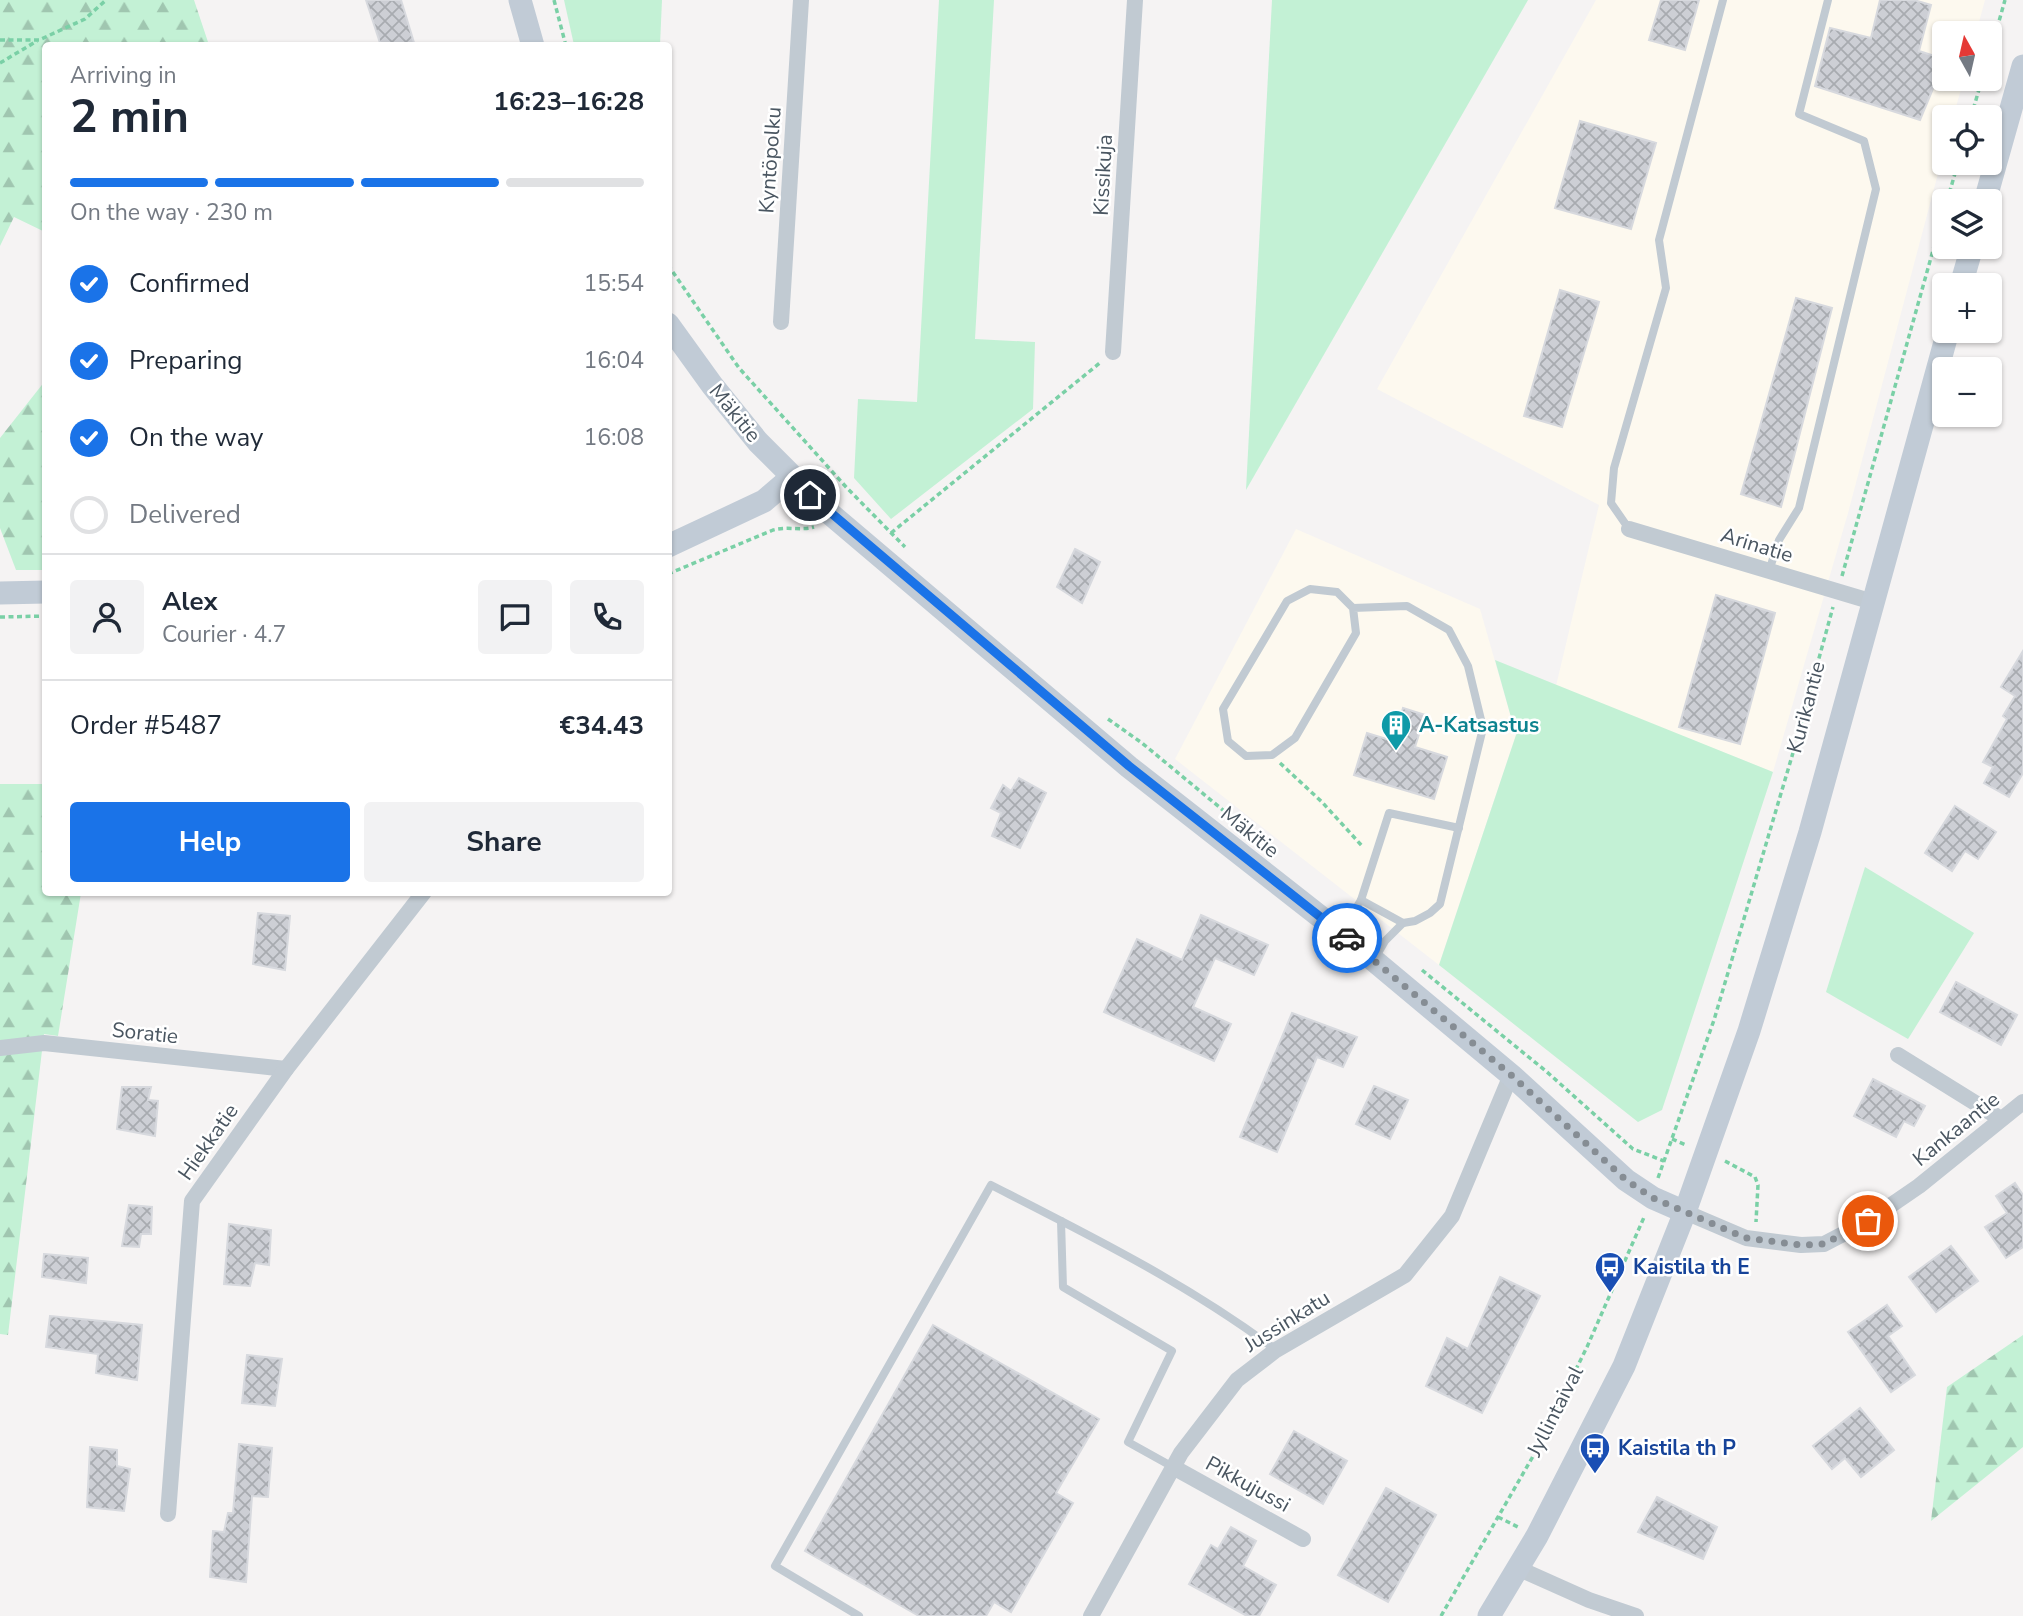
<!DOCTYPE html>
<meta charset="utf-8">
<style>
:root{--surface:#fff;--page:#f2f2f3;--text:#1f2937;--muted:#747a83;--line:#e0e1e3;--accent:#1a73e8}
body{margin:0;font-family:"Nunito Sans",sans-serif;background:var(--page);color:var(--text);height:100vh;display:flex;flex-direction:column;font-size:26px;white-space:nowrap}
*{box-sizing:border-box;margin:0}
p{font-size:23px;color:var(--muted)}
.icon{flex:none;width:38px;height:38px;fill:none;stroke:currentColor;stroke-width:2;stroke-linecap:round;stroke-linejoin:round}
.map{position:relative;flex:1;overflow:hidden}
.drawer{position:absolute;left:42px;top:42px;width:630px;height:854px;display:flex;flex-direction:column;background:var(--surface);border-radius:7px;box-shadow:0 2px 5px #0004}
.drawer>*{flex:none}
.needle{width:46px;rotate:352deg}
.controls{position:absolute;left:1932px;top:21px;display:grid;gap:14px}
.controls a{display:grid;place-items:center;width:70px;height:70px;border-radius:7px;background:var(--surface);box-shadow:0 2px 5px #0004;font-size:35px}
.pin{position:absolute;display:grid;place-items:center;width:60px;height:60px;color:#fff;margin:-30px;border:4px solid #fff;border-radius:50%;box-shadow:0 2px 7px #0007}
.courier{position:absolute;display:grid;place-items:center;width:70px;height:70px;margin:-35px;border:5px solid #1a73e8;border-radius:50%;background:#fff;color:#222;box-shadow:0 2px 9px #0007}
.overview em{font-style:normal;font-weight:700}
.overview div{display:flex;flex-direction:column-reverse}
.overview{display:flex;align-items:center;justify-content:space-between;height:119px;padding:0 28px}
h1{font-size:46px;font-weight:700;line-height:52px}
.bar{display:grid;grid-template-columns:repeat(4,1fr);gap:10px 7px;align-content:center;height:84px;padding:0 28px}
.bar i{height:9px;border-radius:5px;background:var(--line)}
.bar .active{background:var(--accent)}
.bar p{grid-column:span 4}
.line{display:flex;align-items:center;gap:18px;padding:0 28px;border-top:2px solid var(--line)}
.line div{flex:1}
.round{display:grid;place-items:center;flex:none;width:74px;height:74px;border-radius:7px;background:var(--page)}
ol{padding:0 28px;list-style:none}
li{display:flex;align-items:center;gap:21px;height:77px}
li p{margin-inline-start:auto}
li .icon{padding:7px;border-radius:50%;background:var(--accent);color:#fff;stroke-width:4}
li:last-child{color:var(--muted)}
li i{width:38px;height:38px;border:4px solid var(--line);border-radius:50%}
.button{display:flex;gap:14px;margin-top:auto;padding:14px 28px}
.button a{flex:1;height:80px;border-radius:7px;background:var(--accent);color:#fff;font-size:28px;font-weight:700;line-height:80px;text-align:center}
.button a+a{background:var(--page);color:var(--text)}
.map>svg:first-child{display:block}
</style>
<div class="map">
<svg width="2023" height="1616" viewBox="0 0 2023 1616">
<defs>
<pattern id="forest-firs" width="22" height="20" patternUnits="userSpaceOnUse" patternTransform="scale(1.75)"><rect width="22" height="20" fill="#c3f1d5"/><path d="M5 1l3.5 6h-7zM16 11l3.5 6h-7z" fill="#a0c6b0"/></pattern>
<pattern id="building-cross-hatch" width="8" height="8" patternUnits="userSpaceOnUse" patternTransform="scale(1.75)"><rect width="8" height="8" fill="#cdcfd5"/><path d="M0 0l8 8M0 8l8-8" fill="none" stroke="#a8abb0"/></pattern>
</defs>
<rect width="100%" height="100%" fill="#f5f3f3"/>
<g fill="#fdf9ef">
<path d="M1596 0H1985L1976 33H1944V79H1964L1953 117H1944V151L1848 513 1773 772 1556 686 1599 505 1377 389Z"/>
<path d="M1296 529 1480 609 1516 735 1439 965 1175 759Z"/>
</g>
<g fill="#c3f1d5">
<path d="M564 0H662L660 45H574Z"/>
<path d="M939 0H994L975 339 1035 342 1033 409 891 519 854 478 858 399 917 402Z"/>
<path d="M1272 0H1528L1246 490Z"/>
<path d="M1495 660 1773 772 1662 1110 1638 1122 1439 965 1516 735Z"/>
<path d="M1865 867 1974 933 1908 1039 1826 992Z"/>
</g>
<g fill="url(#forest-firs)">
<path d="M0 0H194L209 45 46 46 45 232 14 217 0 246Z"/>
<path d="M45 381V570H16L0 528V438Z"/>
<path d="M0 784H45L46 892 81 893 58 1036 44 1034 8 1335 0 1334Z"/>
<path d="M2023 1335V1447L1931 1521 1947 1387Z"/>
</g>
<g fill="url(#building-cross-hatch)" stroke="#d7d9de" stroke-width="2">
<path d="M366 0H401L415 46H381Z"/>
<path d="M1661 0H1699L1685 50 1649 40Z"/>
<path d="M1880 0H1914L1931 5 1919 51 1944 59V62L1920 120 1815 86 1830 28 1871 38Z"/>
<path d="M1580 121 1656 143 1631 229 1555 208Z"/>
<path d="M1560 290 1599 302 1562 427 1524 416Z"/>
<path d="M1796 298 1832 308 1781 507 1741 494Z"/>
<path d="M1075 549 1100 562 1082 603 1057 587Z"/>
<path d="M1716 595 1775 613 1740 744 1679 727Z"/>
<path d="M2023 651V773L2009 797 1984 783 1993 767 1983 762 2007 719 2003 716 2015 696 2001 687Z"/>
<path d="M1403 708 1425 715 1415 747 1447 757 1434 799 1354 775 1367 733 1393 741Z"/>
<path d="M1019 778 1046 793 1020 848 992 836 1001 813 991 808 1003 785 1011 791Z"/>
<path d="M1955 806 1996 832 1978 859 1965 851 1952 871 1925 853Z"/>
<path d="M258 913 290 916 285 970 253 964Z"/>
<path d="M1201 915 1268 945 1254 975 1215 958 1193 1007 1231 1024 1214 1061 1104 1012 1137 939 1182 960Z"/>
<path d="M1956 982 2017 1015 2001 1045 1940 1012Z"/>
<path d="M1292 1013 1357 1037 1343 1067 1317 1057 1277 1152 1240 1137Z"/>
<path d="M1873 1079 1925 1106 1914 1126 1904 1121 1896 1137 1854 1116Z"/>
<path d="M1374 1086 1408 1100 1390 1139 1356 1124Z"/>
<path d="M122 1087H151L148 1100 158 1101 155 1136 117 1129Z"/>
<path d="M2015 1183 2023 1195V1247L2006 1258 1985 1227 2007 1213 1996 1196Z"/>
<path d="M129 1205 152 1207 151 1234H141L139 1247 122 1246Z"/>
<path d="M229 1224 271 1230 269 1265 255 1263 250 1286 224 1284Z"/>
<path d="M1951 1246 1978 1281 1936 1312 1909 1277Z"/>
<path d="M44 1254 88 1258 86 1283 42 1277Z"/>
<path d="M1500 1277 1540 1296 1482 1413 1426 1386 1447 1338 1468 1349Z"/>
<path d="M1887 1305 1902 1326 1888 1336 1915 1375 1891 1392 1848 1332Z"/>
<path d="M50 1316 142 1325 137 1380 96 1373 98 1354 46 1347Z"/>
<path d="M933 1325 1099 1419 1056 1493 1073 1503 1011 1612 994 1602 986 1616H919L805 1551Z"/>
<path d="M247 1355 282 1359 275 1406 242 1403Z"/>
<path d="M1860 1408 1894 1450 1861 1477 1845 1458 1832 1469 1813 1446Z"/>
<path d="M1294 1431 1347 1461 1323 1504 1270 1474Z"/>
<path d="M239 1444 272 1448 268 1497 252 1496 246 1582 210 1577 213 1531 224 1532 228 1513H233Z"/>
<path d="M90 1447 117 1450V1466L130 1469 124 1511 87 1507Z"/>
<path d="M1386 1488 1436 1515 1388 1602 1338 1575Z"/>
<path d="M1657 1497 1717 1527 1703 1559 1638 1532Z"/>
<path d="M1231 1527 1256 1541 1243 1566 1276 1585 1259 1616H1247L1189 1584 1211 1545 1218 1549Z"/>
</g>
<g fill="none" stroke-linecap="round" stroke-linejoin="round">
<g stroke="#7ad0a6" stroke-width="3.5" stroke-dasharray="5 3.5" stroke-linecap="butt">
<path d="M554 0 566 46"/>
<path d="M0 40H39L85 19 106 0"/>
<path d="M1990 53 2005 0"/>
<path d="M0 63 37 41"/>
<path d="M1971 117 1982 79"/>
<path d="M1947 201 1958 163"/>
<path d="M668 265 739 368 847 488 905 547"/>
<path d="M891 533 1101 362"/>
<path d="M668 574 773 530C788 526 801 531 814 527"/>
<path d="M1842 576 1944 211"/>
<path d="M0 617 46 616"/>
<path d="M1108 719 1142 743 1247 830"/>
<path d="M1280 763 1322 802 1363 847"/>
<path d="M1422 970 1547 1072 1633 1149 1664 1161"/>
<path d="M1672 1139 1686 1145"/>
<path d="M1725 1161 1755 1177 1758 1185 1756 1222"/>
<path d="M1658 1178 1714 1020 1795 746 1833 607"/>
<path d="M1498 1517 1518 1527"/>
<path d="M1441 1616 1532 1458 1587 1347 1645 1215"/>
</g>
<g stroke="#c1cad2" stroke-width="8">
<path d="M1629 529 1611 503 1614 468 1666 288 1659 240 1723 0"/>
<path d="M1769 571 1779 540 1799 508 1876 189 1864 141 1799 114 1828 0"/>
<path d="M1353 608 1356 633 1295 738 1272 755 1246 756 1228 741 1223 709 1287 601 1310 589 1337 592 1353 608 1407 606 1449 630 1468 666 1483 728 1440 904 1430 913 1415 921 1403 923 1385 941 1374 960"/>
<path d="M1403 923 1361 900 1389 813 1459 828"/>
<path d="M1343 930 1361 900"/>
<path d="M1061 1221 1063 1287 1172 1351 1128 1442 1173 1467"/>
<path d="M859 1616 775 1566 991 1185C1089 1235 1188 1284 1276 1350"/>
</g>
<g stroke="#c1cad2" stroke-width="16">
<path d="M781 322 801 0"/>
<path d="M1113 352 1135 0"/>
<path d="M1629 529 1873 602"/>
<path d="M0 1048 44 1043 286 1069"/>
<path d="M1898 1055 2001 1119"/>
<path d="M1685 1212 1746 1238 1801 1245 1824 1244 1868 1221 1919 1186 2023 1102"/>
<path d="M1173 1467 1303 1539"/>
<path d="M168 1514 192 1201 286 1069 424 892"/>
<path d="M1517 1568 1589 1600 1636 1616"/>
<path d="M1091 1616 1181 1453 1237 1380 1276 1350 1405 1275 1452 1216 1511 1075"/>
</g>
<g stroke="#c1cbd6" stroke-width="23">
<path d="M520 0 533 46"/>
<path d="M1985 201 2023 66"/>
<path d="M1961 285 1972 247"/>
<path d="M668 324 712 385 758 442 828 512 1129 767 1341 933 1511 1075 1626 1180 1653 1198 1685 1212"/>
<path d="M668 546 764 501 792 477"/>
<path d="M0 593 46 592"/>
<path d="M1489 1616 1537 1536 1624 1366 1685 1212 1749 1031 1810 832 1948 331"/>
</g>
</g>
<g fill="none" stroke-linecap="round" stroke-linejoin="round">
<path stroke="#868d94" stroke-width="7" stroke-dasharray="0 12.6" d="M1347 938 1511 1075 1626 1180 1653 1198 1746 1238 1801 1245 1824 1244 1868 1221"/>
<path stroke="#1a73e8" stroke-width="9" d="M810 495 1129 766 1347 938"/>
</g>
<defs>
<g id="building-pin" transform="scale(1.575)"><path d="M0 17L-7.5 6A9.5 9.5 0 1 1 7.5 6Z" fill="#0f9aa8" stroke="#fff"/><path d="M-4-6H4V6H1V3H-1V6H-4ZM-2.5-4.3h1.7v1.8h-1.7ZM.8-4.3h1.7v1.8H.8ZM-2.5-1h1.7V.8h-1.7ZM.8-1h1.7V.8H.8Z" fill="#fff"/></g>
<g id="bus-pin" transform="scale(1.575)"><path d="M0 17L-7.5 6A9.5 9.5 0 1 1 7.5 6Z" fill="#1a4fb4" stroke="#fff"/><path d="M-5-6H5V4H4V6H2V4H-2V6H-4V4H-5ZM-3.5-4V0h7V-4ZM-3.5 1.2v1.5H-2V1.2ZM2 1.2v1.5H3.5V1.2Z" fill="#fff"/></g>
</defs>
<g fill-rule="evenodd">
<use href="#building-pin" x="1396" y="725"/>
<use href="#bus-pin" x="1610" y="1267"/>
<use href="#bus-pin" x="1595" y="1448"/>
</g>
<g text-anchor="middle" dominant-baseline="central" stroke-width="5" stroke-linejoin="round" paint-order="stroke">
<g font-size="21" fill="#4a5661" stroke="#fff">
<text transform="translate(770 160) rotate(-86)">Kyntöpolku</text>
<text transform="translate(1103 175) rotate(-87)">Kissikuja</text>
<text transform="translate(735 413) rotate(51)">Mäkitie</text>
<text transform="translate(1757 545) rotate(17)">Arinatie</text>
<text transform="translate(1806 707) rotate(-75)">Kurikantie</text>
<text transform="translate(1250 832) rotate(39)">Mäkitie</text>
<text transform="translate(145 1033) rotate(6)">Soratie</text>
<text transform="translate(1956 1129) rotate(-39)">Kankaantie</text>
<text transform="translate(208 1142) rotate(-55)">Hiekkatie</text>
<text transform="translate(1287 1321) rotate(-32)">Jussinkatu</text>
<text transform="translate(1555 1411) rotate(-63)">Jyllintaival</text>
<text transform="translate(1248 1484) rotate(29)">Pikkujussi</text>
</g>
<g font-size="21" font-weight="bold" fill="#0d838f" stroke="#fff" text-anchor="start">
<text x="1419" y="725">A-Katsastus</text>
</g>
<g font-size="21" font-weight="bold" fill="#164399" stroke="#fff" text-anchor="start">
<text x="1633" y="1267">Kaistila th E</text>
<text x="1618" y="1448">Kaistila th P</text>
</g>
</g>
</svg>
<div class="controls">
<a><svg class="needle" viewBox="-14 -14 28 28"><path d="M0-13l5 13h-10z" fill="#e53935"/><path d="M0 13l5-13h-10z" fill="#747a83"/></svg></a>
<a><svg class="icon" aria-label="locate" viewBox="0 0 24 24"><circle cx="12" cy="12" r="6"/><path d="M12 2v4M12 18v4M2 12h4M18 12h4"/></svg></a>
<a><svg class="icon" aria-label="layers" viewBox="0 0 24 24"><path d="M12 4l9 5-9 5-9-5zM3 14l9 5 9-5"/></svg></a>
<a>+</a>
<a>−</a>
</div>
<div class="pin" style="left:1868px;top:1221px;background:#ea580c"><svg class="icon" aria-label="bag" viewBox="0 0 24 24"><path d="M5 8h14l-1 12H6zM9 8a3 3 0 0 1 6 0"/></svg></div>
<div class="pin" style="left:810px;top:495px;background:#1f2937"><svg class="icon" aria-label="home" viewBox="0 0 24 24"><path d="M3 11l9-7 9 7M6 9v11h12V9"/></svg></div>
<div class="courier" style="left:1347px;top:938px"><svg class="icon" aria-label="car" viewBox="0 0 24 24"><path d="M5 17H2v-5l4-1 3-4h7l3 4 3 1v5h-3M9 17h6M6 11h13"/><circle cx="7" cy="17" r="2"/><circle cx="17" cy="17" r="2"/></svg></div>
<section class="drawer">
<div class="overview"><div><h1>2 min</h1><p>Arriving in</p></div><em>16:23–16:28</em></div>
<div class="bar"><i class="active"></i><i class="active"></i><i class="active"></i><i></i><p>On the way · 230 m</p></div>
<ol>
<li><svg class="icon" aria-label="check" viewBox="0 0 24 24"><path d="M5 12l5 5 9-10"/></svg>Confirmed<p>15:54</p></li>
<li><svg class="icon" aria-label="check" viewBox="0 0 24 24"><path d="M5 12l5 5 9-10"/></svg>Preparing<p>16:04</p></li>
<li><svg class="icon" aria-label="check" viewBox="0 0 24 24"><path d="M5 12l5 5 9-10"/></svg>On the way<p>16:08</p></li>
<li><i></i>Delivered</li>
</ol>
<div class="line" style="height:126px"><a class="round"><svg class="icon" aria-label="person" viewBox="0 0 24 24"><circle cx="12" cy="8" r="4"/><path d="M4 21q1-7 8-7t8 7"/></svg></a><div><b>Alex</b><p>Courier · 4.7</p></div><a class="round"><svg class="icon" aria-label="chat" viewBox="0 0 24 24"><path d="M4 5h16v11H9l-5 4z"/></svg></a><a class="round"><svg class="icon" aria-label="phone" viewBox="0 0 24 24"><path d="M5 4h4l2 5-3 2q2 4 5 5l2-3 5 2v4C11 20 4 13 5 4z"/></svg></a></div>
<div class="line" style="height:91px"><div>Order #5487</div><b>€34.43</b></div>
<div class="button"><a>Help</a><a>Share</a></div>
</section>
</div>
